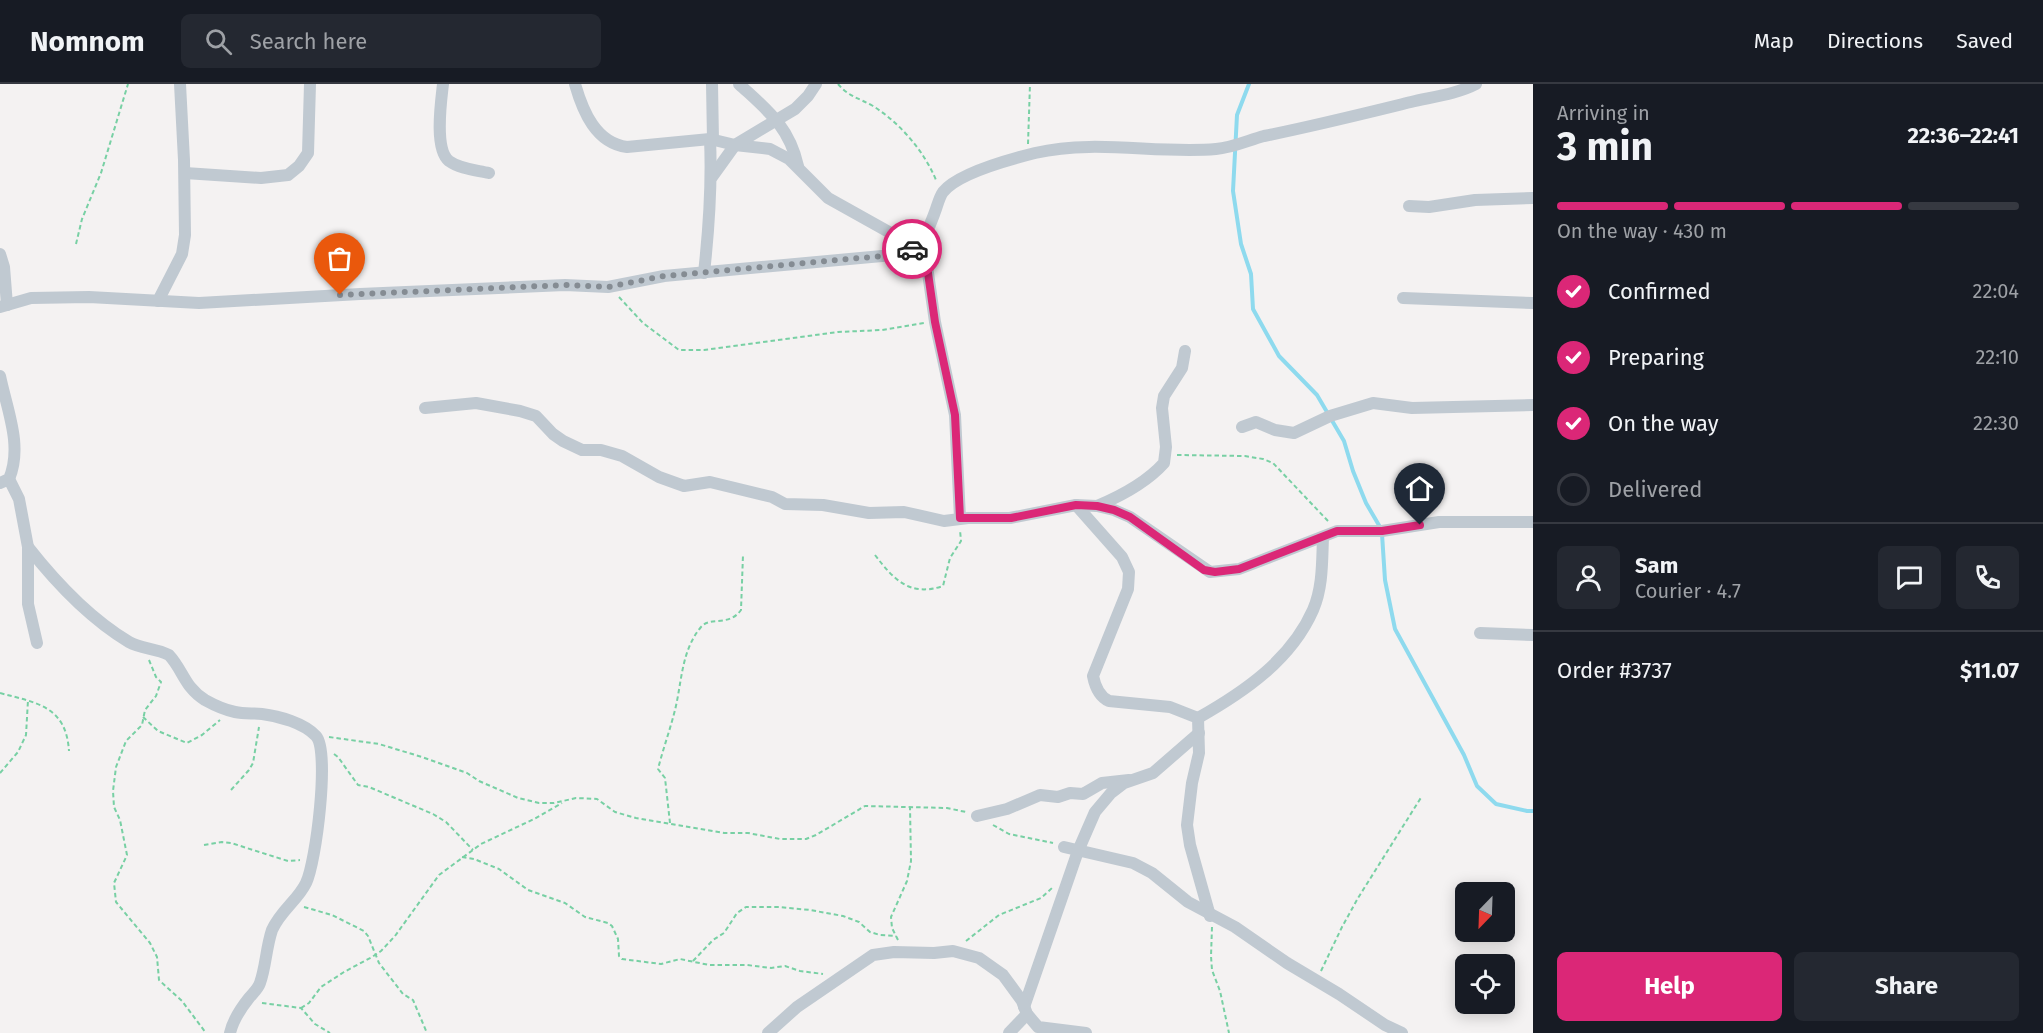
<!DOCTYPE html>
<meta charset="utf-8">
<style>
:root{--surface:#171b24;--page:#242831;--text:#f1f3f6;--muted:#9ea1a6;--line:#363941;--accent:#db2777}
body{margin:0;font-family:"Fira Sans",sans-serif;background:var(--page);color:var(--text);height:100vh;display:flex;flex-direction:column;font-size:22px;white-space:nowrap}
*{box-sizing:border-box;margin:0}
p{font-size:20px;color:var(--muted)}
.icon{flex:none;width:33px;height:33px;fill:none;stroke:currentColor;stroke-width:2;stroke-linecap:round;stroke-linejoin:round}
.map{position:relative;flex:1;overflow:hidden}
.drawer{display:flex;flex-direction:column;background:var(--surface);width:510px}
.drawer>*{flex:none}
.needle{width:39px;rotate:203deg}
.tools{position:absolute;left:1455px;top:798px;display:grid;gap:12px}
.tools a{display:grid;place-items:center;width:60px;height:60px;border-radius:9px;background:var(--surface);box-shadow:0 3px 15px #0003;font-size:30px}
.pin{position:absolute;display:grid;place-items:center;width:51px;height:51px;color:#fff;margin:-62px -26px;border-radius:50% 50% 50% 0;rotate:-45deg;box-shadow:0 0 6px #0007}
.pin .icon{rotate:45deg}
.courier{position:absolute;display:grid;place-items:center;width:60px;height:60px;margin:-30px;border:4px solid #db2777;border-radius:50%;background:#fff;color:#222;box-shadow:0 2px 8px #0007}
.headline em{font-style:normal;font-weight:700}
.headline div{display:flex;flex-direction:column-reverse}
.headline{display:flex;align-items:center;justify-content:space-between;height:102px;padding:0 24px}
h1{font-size:39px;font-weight:700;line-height:45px}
.bar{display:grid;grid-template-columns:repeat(4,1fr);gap:9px 6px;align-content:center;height:72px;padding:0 24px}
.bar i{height:8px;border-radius:4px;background:var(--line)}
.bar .selected{background:var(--accent)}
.bar p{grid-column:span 4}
.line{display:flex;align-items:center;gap:15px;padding:0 24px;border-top:2px solid var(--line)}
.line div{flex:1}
.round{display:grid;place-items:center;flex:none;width:63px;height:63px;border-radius:9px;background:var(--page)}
ol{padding:0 24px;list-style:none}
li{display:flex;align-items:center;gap:18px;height:66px}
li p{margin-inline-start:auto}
li .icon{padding:6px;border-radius:50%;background:var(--accent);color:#fff;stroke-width:4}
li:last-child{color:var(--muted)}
li i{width:33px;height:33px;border:3px solid var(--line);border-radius:50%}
.cta{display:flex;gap:12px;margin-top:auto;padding:12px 24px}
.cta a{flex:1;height:69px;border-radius:9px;background:var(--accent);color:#fff;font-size:24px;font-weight:700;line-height:69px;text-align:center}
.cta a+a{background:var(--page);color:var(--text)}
header{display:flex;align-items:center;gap:36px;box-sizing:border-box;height:84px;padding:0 30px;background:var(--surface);border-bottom:2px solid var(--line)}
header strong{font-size:28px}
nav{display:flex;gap:33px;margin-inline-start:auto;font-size:21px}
.search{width:420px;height:54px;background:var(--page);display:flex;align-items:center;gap:15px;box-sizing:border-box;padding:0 21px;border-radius:9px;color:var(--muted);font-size:22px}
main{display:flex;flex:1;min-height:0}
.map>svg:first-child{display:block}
</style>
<header>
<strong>Nomnom</strong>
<div class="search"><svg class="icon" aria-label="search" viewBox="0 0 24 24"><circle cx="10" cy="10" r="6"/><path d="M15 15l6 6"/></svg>Search here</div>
<nav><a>Map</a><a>Directions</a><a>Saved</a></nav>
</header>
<main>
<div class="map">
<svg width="1533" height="949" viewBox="0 0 1533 949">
<rect width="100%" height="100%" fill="#f4f2f2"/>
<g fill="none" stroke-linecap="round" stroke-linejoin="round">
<g stroke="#8edaee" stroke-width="4">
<path d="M1249 0 1237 31 1233 107 1241 160 1251 190 1253 225 1279 272 1317 311 1344 357 1353 387 1366 419 1380 443"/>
<path d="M1382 450 1385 496 1395 545 1464 671 1477 702 1496 720 1527 727H1533"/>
</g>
<g stroke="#78d0a4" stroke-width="2" stroke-dasharray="4.5 3" stroke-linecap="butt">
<path d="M838 0C849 13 859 14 873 22 900 39 924 67 936 96"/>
<path d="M1028 60 1030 0"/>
<path d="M76 160 82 135 101 89 128 0"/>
<path d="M619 213 643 239 679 266H704L838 248 882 246 924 239"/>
<path d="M1177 371 1245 372 1263 375 1273 379 1328 437"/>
<path d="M875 471C894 496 910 513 943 502L950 474 961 457 960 446"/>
<path d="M149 576 156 593 161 598 156 612 145 626 142 641 126 657 116 683 113 707 114 723 120 736 127 771 114 799 116 818 150 859 157 873 159 896 182 917 206 949"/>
<path d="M0 609C37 619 66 622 69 667"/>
<path d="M143 633 158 647 187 659 202 651 220 636"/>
<path d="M329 653 379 660 422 673 467 689 479 697 518 714 539 719H554L576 714 597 715 615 728 636 734 724 749H748L780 755H806L816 751 865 722 947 724 966 728"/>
<path d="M334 670 338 673 358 701 369 703 433 730 446 738 473 766"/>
<path d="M0 689 18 668 26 651 28 616"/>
<path d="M231 706 249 686 253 679 259 643"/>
<path d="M670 739 665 694 658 685C663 665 670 646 675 626 682 598 681 567 701 543 710 532 729 543 741 526L743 471"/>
<path d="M993 741 1009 750 1053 759"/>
<path d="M204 761 222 758 231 759 288 777 300 776"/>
<path d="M462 773 474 775 499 785 528 806 565 819 585 833 608 839 612 842 618 855 619 872 622 875 661 880 680 875 709 881H747L771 884 785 882 800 887 823 890"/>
<path d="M304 823 332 831 364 847 368 852 379 879 403 910 413 916 427 949"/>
<path d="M1212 843 1211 872 1212 886 1220 907 1229 949"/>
<path d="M898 856 892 844 891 833 907 797 911 777 910 723"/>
<path d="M966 857 999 831 1041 814 1052 804"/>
<path d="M693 877 713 856 724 849 737 829 746 823H779L810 826 843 832 859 838 870 848 880 851 896 852"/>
<path d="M1321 887 1342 843 1358 814 1422 712"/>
<path d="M262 919 301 924 315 940 330 949"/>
<path d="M301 924 309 919 321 903 344 888 372 873 381 867 395 852 439 791 481 760 534 735 562 719"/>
</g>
<g stroke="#c0c9d1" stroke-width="12">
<path d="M443 0C441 18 434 65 449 77 460 85 476 86 489 89"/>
<path d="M575 0C583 28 596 59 627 63L710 55 735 61 770 65 789 75 828 114 896 152 911 166"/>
<path d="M712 0 713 56"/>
<path d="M739 0C767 26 789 42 798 82"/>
<path d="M185 89 261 94 288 91 299 82 308 69 310 0"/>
<path d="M712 93 735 61 795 25 808 12 816 0"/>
<path d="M1409 122 1429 123 1475 116 1533 114"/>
<path d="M923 154 935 238 955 331 960 434"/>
<path d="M0 170 4 183 7 221"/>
<path d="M704 189C709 144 712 100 710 55"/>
<path d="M1403 214 1533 219"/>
<path d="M158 217 182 170 185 151 184 76 180 0"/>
<path d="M0 223 31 214 89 213 199 219 360 210 565 201 608 203 664 192 893 171C922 162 926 153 936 125 938 119 940 112 943 108 958 89 1011 75 1035 69 1097 55 1155 70 1216 65 1232 64 1249 56 1264 52 1314 42 1362 30 1411 18 1432 13 1457 10 1476 0"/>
<path d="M0 292C7 326 23 362 9 395L0 399"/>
<path d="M425 324 476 319 520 327 536 332 553 350 563 357 582 366H601L622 372 659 393 684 402 710 398 772 413 785 420 823 421 869 429 904 428 944 437 968 434H1010L1076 421 1097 422 1114 426 1130 433 1210 488 1239 485 1337 447H1382L1439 438H1533"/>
<path d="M1242 343 1256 338 1275 346 1294 349 1330 332 1373 319 1412 324 1533 321"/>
<path d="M9 395 19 415 28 463V520L37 559"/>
<path d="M1076 421 1122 473 1129 488 1128 505 1093 592C1095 602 1100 613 1109 617L1170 623 1198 634 1199 669 1192 699 1187 741 1190 761 1210 832"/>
<path d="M1097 422C1121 412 1146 399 1164 379L1166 363 1162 324 1164 312 1182 284 1185 267"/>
<path d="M28 463C57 500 89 534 129 558 141 565 156 564 169 571 183 586 185 604 205 616 214 621 225 626 235 628 244 630 253 629 262 630 279 632 304 639 316 652 330 667 316 779 306 799 298 816 281 826 272 846 266 864 266 882 260 899 258 905 253 909 249 914 241 924 233 936 230 949"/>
<path d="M1480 549 1533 551"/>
<path d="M1198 634C1244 608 1291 576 1313 526 1323 503 1322 477 1323 453"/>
<path d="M977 732 1007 725 1040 711 1058 713 1070 709 1083 710 1102 699 1129 696"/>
<path d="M1064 763 1133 779 1152 789 1188 818 1235 843 1287 879 1339 910 1385 941 1402 949"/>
<path d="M1024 923 1078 767 1095 728 1111 709 1124 699 1153 689 1199 649"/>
<path d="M768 949 797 923 873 871 894 868 934 869 953 867 979 874 1003 891 1022 917 1027 930 1038 943 1086 949"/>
<path d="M1009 949 1027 930"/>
</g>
</g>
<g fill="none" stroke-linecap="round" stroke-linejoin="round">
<path stroke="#858c93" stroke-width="6" stroke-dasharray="0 10.8" d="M340 211 565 201 608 203 664 192 893 171 912 165"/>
<path stroke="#db2777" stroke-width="8" d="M912 165 923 154 935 238 955 331 960 434H1011L1076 421 1097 422 1114 426 1130 433 1204 486 1215 488 1239 485 1337 447H1382L1420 441"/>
</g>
</svg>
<div class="tools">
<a><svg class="needle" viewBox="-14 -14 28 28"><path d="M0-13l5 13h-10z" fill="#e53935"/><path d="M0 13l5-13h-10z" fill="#9ea1a6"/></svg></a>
<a><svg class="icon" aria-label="locate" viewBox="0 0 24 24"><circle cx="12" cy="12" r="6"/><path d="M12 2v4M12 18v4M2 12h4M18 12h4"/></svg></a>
</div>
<div class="pin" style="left:340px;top:211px;background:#ea580c"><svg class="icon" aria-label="bag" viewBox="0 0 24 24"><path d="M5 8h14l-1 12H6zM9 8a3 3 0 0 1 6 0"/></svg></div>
<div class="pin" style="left:1420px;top:441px;background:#1f2937"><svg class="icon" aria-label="home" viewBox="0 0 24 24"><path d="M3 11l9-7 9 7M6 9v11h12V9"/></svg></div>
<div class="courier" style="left:912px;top:165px"><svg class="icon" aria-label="car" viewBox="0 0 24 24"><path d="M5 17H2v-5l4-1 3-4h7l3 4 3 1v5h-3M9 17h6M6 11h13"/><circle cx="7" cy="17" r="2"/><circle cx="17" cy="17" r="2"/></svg></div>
</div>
<section class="drawer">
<div class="headline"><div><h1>3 min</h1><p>Arriving in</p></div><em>22:36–22:41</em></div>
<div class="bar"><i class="selected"></i><i class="selected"></i><i class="selected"></i><i></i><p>On the way · 430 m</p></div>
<ol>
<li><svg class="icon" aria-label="check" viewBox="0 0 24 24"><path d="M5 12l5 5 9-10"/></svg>Confirmed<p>22:04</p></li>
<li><svg class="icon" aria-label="check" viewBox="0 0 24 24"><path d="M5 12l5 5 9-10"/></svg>Preparing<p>22:10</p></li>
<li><svg class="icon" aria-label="check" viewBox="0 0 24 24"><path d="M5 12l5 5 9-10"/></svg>On the way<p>22:30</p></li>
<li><i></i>Delivered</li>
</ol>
<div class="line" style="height:108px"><a class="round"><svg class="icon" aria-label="person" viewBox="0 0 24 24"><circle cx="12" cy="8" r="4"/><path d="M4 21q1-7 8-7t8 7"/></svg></a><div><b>Sam</b><p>Courier · 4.7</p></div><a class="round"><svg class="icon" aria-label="chat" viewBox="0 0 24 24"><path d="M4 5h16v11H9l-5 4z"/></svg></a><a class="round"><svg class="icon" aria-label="phone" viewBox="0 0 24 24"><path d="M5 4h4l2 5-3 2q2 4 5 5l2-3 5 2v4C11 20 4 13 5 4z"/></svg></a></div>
<div class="line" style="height:78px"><div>Order #3737</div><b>$11.07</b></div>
<div class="cta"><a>Help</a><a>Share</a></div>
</section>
</main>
